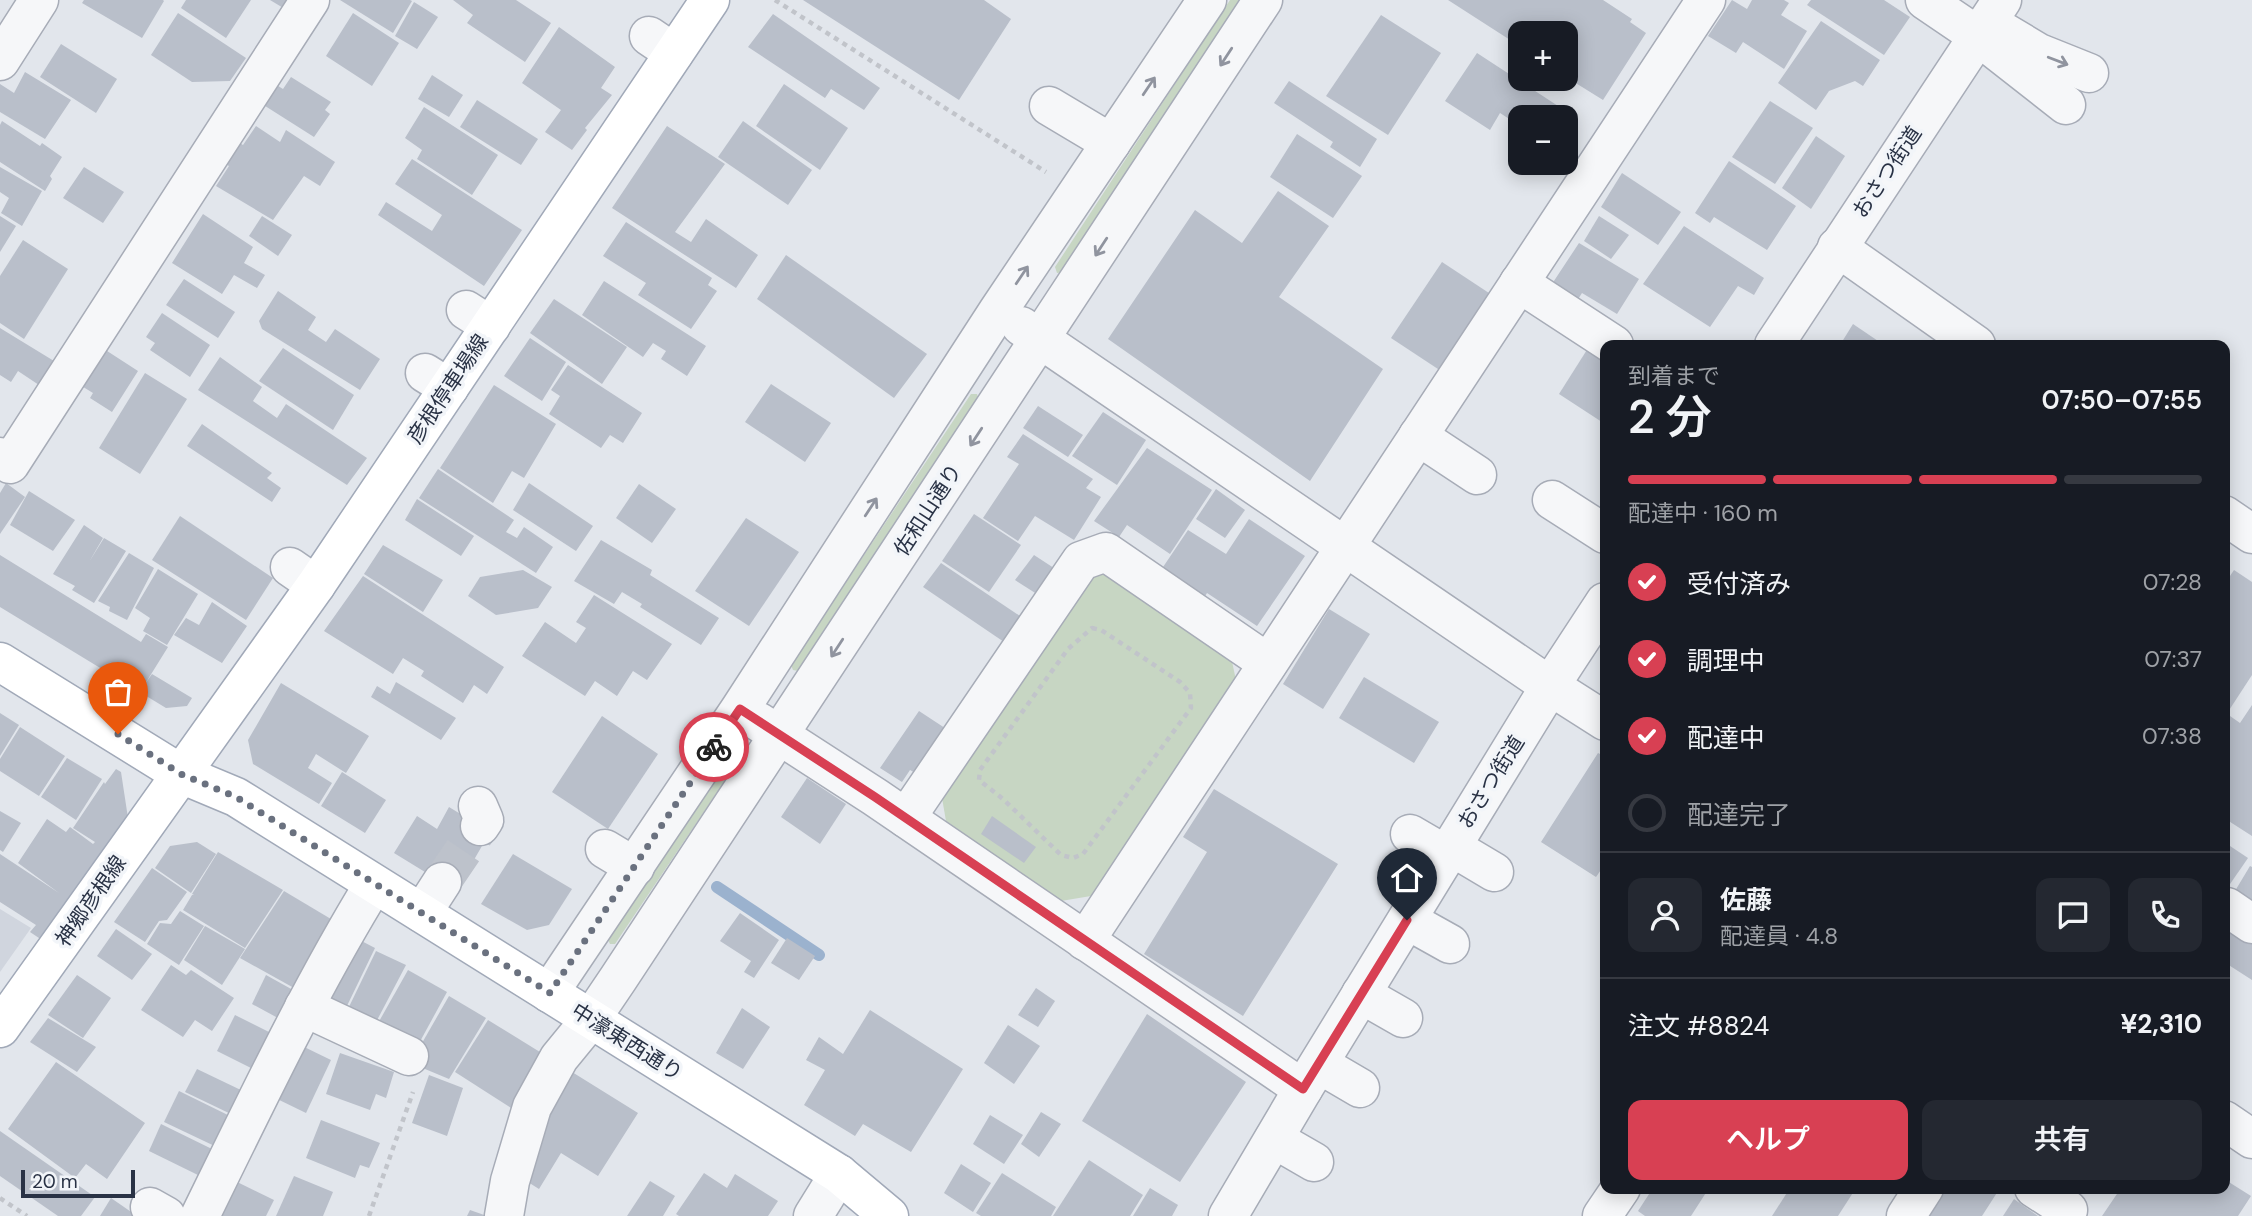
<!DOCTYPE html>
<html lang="ja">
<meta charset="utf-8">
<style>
:root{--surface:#171b24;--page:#242831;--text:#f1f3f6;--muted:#9ea1a6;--line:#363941;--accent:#d84053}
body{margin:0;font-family:"DM Sans","Noto Sans JP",sans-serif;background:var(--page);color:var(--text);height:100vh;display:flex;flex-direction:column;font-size:26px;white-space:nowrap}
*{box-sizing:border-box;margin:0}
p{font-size:23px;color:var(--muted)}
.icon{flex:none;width:38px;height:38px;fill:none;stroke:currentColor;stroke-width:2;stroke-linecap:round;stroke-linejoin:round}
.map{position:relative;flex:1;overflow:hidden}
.details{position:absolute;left:1600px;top:340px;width:630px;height:854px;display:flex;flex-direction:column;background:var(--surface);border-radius:14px;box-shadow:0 4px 18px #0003}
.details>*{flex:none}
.buttons{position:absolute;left:1508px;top:21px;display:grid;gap:14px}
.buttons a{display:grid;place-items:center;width:70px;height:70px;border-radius:14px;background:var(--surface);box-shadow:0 4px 18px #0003;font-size:35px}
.scale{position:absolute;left:21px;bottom:18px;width:114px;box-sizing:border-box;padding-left:7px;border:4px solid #293245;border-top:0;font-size:19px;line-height:24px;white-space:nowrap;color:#293245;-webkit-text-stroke:5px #f2f5f9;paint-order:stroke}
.pin{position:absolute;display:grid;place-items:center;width:60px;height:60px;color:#fff;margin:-72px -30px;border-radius:50% 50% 50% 0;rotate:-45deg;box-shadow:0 0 7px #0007}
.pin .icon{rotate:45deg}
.courier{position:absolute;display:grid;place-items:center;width:70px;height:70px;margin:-35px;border:5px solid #d84053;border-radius:50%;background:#fff;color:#222;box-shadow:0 2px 9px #0007}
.overview em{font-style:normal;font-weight:600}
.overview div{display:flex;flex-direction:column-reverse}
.overview{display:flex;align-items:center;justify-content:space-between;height:119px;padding:0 28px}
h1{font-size:46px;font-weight:600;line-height:52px}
.bar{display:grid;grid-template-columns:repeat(4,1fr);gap:10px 7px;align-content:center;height:84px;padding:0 28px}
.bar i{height:9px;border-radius:5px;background:var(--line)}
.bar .active{background:var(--accent)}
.bar p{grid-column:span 4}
.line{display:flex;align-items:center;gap:18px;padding:0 28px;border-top:2px solid var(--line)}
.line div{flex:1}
.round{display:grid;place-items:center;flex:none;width:74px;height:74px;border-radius:14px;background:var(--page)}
ol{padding:0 28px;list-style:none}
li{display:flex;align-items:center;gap:21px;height:77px}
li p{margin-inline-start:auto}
li .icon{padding:7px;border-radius:50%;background:var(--accent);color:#fff;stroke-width:4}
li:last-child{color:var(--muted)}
li i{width:38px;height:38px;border:4px solid var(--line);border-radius:50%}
.cta{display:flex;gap:14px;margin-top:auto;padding:14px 28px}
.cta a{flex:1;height:80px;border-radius:14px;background:var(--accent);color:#fff;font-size:28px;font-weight:600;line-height:80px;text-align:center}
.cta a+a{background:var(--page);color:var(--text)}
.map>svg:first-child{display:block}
</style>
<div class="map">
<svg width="2252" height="1216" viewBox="0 0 2252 1216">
<rect width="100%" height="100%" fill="#e2e6ec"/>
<path fill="#d0d5de" d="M0 909 31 928 0 972Z"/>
<g fill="#c7d6c3">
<path d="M1230 0H1241L1065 272 1057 273 1055 267Z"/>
<path d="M971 394H977L979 400 798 671 793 670 791 665Z"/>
<path d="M1111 571 1230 652 1237 685 1097 895 1061 901 947 827 941 792 1085 575Z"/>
<path d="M720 770H726L728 776 615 944H610L608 940Z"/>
</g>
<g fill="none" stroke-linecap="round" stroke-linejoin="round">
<path stroke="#9bb2ce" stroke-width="12" d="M717 887 819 955"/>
</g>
<g fill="#b9bfca">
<path d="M84 0H163L164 1 142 38 82 3Z"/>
<path d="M186 0H251L226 38 181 8Z"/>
<path d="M270 0H291L285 9Z"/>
<path d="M340 0H410L412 1 393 33Z"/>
<path d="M453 0H516L551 23 525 62 467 23 473 15Z"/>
<path d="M803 0H984L1011 19 959 100Z"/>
<path d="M1448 0H1603L1632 19 1630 22 1646 33 1603 100 1566 77V33H1521V47Z"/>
<path d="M1732 0 1747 9 1752 0H1784L1789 3 1781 15 1807 31 1784 69 1743 42 1736 53 1708 36Z"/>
<path d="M1811 0H1884L1910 17 1884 55 1807 5Z"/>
<path d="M414 2 438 17 417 49 395 36Z"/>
<path d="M178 13 246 58 230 81 192 82 151 55Z"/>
<path d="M353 13 399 43 372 86 326 56Z"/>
<path d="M773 14 880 88 864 110 831 89 825 98 748 47Z"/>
<path d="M1381 15 1441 53 1388 135 1326 96Z"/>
<path d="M1821 21 1880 60 1863 86 1855 81 1829 91 1816 110 1778 83Z"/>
<path d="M559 27 615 67 601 88 612 95 585 128 587 130 572 150 545 132 561 110 522 83Z"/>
<path d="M61 44 117 79 96 113 40 77Z"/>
<path d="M1477 53 1575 117 1566 130V117H1521V140L1514 136 1520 126 1500 113 1490 130 1445 101Z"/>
<path d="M25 72 71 100 45 139 0 112V84L14 93Z"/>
<path d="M432 75 463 95 449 117 418 99Z"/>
<path d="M291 77 331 102 325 110 330 114 314 137 262 104 275 84 283 89Z"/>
<path d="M1289 81 1377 139 1360 167 1330 147 1333 142 1274 103Z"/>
<path d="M784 84 848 128 820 170 756 126Z"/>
<path d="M477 100 538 139 521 165 460 127Z"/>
<path d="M1770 101 1813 128 1775 184 1732 157Z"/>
<path d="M424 107 498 155 472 195 417 159 422 150 405 138Z"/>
<path d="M2 121 40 146 42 143 62 157 50 176 52 179 45 191 0 162V125Z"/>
<path d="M743 121 812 170 788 205 718 157Z"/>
<path d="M256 126 280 142 286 130 335 162 320 186 304 176 273 220 216 186 229 166 219 160 233 139 243 145Z"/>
<path d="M667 126 725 164 675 232 691 242 706 219 758 255 736 288 612 208Z"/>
<path d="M1297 134 1362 176 1333 218 1270 177Z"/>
<path d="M1816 136 1845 156 1811 209 1782 188Z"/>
<path d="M412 159 522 230 484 286 378 215 386 202 432 231 442 215 395 184Z"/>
<path d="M1729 161 1796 206 1767 250 1714 217 1710 223 1695 213Z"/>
<path d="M0 167 42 191 22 226 1 213 9 198 0 192Z"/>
<path d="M84 167 124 192 103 223 63 198Z"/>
<path d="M1622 173 1681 212 1658 245 1601 207Z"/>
<path d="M1278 191 1329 226 1279 297 1383 369 1310 481 1108 339 1195 210 1242 243Z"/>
<path d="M203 214 253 247 244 263 265 275 257 288 234 275 222 294 172 263Z"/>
<path d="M0 216 16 226 0 252Z"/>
<path d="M262 216 292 235 278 256 249 236Z"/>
<path d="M1599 216 1629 235 1611 259 1584 241Z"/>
<path d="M626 222 712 278 708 285 717 291 691 329 638 295 646 283 603 256Z"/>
<path d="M1684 226 1764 278 1754 295 1738 286 1710 327 1643 284Z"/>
<path d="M23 240 68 269 24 339 0 323V276Z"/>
<path d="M1579 243 1639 279 1617 314 1582 293 1573 307 1548 290Z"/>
<path d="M786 255 927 354 894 398 757 299Z"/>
<path d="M1442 262 1492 295 1441 371 1391 338Z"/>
<path d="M184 279 235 312 218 338 166 305Z"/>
<path d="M604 281 706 346 687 376 661 359 666 351 653 343 643 357 582 315Z"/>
<path d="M278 291 316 317 308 330 326 342 335 329 380 359 360 390 262 329 259 321Z"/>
<path d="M554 299 627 347 602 384 530 333Z"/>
<path d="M162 313 210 345 190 377 150 350 155 343 146 337Z"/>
<path d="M1853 324 1884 345H1840Z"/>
<path d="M0 328 54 361 39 385 18 371 11 382 0 375Z"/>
<path d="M530 338 566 362 542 401 504 376Z"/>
<path d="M1590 345 1605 355V424L1559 394Z"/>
<path d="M283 348 354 395 333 430 259 381Z"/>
<path d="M104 349 138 371 112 412 90 398 93 393 80 385Z"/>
<path d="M220 357 262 387 253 401 277 418 286 404 367 458 347 485 198 390Z"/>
<path d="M568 365 642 413 623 443 610 435 601 448 549 414 560 396 551 390Z"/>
<path d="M145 373 187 399 140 474 99 448Z"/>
<path d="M771 384 831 423 805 462 745 422Z"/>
<path d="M494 385 556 424 524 478 512 471 493 503 440 468Z"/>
<path d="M1038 406 1083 435 1068 457 1023 428Z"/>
<path d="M1103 412 1146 440 1117 485 1072 456Z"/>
<path d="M202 424 272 473 267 478 281 488 272 502 187 446Z"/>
<path d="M1023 434 1093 479 1086 488 1101 497 1074 540 1035 516 1018 541 983 518 1019 464 1007 457Z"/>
<path d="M1147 448 1212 490 1170 554 1127 525 1119 537 1094 521Z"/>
<path d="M438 469 514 520 506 532 517 538 524 527 553 547 536 573 419 498Z"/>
<path d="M6 483 25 497 0 534V493Z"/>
<path d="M529 483 593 526 576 551 513 510Z"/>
<path d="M639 484 676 509 652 543 616 518Z"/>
<path d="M1216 489 1245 510 1225 538 1196 519Z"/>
<path d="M29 491 75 520 53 551 10 525Z"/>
<path d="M417 499 474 536 461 556 405 520Z"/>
<path d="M974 514 1021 545 989 592 942 561Z"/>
<path d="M180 516 273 578 246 620 152 560Z"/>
<path d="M746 518 799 552 749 626 695 591Z"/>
<path d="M1249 519 1305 556 1257 626 1207 593 1201 603 1159 573 1188 530 1226 554Z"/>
<path d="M84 525 103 538 89 562 104 538 126 551 94 603 72 590 75 586 53 574Z"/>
<path d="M601 540 652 570 650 575 719 618 701 645 640 607 642 604 622 592 614 604 574 581Z"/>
<path d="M383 545 443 580 423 612 364 574Z"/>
<path d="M129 553 154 568 127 620 109 611 110 607 98 601Z"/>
<path d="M0 555 141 642 146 634 168 647 145 684 152 674 192 698 187 706 166 708 0 607Z"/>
<path d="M1034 555 1060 572 1043 598 1015 580Z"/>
<path d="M941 563 1023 618 1007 644 923 587Z"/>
<path d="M158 569 198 594 167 645 143 631 150 618 135 608Z"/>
<path d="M523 570 552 587 538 608 496 615 468 596 480 577Z"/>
<path d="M2234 570 2252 582V675L2224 718V585Z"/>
<path d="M363 576 504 667 487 694 474 685 463 703 421 676 424 671 403 658 393 674 324 631Z"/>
<path d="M594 595 672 644 647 680 633 671 617 696 595 681 585 696 522 656 545 622 576 643 586 628 576 622Z"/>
<path d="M212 602 247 626 222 663 174 635 186 618 199 625Z"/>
<path d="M1329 609 1370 634 1323 709 1283 684Z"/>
<path d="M1364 677 1439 722 1414 763 1339 718Z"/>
<path d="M396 682 456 718 441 740 371 697 377 686 390 694Z"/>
<path d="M281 683 369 736 346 773 316 754 308 768 332 783 319 804 253 764 248 740Z"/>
<path d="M2252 705V836L2224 818V724L2230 716 2240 723Z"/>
<path d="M919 711 954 734 924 778 910 770 902 782 880 768Z"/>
<path d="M0 713 19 725 0 756Z"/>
<path d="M602 716 658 754 608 829 552 792Z"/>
<path d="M20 727 65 756 39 796 0 771V759Z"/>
<path d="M1605 747V864L1596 877 1541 842 1598 753 1600 754Z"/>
<path d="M67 758 102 779 76 820 41 797Z"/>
<path d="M116 769 121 772 128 818 42 940 30 932 36 925 0 902V854L59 893 18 863 47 819 66 832 70 827 93 844 95 842 73 828 104 782 105 784Z"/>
<path d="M342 772 386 800 365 833 321 806Z"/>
<path d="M807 778 846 804 820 844 781 817Z"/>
<path d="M1214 789 1338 864 1243 1016 1144 954 1207 852 1183 837Z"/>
<path d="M449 807 490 832 456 891 394 853 417 816 437 829Z"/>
<path d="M0 811 21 823 3 852 0 850Z"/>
<path d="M992 816 1036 847 1024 863 981 834Z"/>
<path d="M197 842 216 854 191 893 155 868 170 846Z"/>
<path d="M2224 842 2248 858 2228 887 2224 885Z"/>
<path d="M218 852 283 890 245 948 183 910 192 895H194L192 894Z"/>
<path d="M513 854 572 889 549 925 527 930 481 904Z"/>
<path d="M2250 866 2252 867V980L2224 962V929L2245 897 2235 891Z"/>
<path d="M152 868 187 892 167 920 159 921 145 942 114 922Z"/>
<path d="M284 891 341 925 303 993 240 958Z"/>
<path d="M180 911 204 926 179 965 147 944 160 923 171 924Z"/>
<path d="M740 913 779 940 754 978 744 972 751 961 720 941Z"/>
<path d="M205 926 245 949 222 985 184 960Z"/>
<path d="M116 929 152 954 132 980 97 956Z"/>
<path d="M350 935 375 948 345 1010 319 998Z"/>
<path d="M787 938 815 956 799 980 771 963Z"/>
<path d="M376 951 406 965 374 1026 346 1013Z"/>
<path d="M171 965 186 975 191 970 234 998 212 1031 195 1020 183 1037 141 1010Z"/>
<path d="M408 970 447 992 417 1047 377 1025Z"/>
<path d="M77 975 111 998 83 1038 48 1015Z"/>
<path d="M266 975 302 995 289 1024 252 1004Z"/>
<path d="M1036 988 1055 1001 1038 1027 1018 1015Z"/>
<path d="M449 996 486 1018 449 1079 425 1069 418 1050Z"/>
<path d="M742 1008 770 1027 743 1069 716 1053Z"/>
<path d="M870 1010 963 1069 911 1152 863 1124 855 1136 804 1105 825 1070 806 1060 819 1037 843 1054Z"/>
<path d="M1147 1014 1246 1082 1180 1182 1082 1121Z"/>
<path d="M235 1015 277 1036 259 1072 217 1051Z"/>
<path d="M48 1018 96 1047 77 1072 30 1042Z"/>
<path d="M488 1020 548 1057 516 1111 455 1072Z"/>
<path d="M1008 1025 1040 1046 1014 1084 984 1063Z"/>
<path d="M296 1043 331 1060 306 1113 269 1095Z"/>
<path d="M340 1053 394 1072 386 1098 376 1094 370 1110 326 1094Z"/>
<path d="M56 1062 145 1123 107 1179 86 1164 75 1178 8 1129Z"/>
<path d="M564 1067 638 1113 598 1176 561 1153 539 1189 520 1177Z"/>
<path d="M197 1069 245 1092 233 1115 185 1092Z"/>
<path d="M429 1075 463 1088 447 1136 412 1123Z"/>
<path d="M179 1091 236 1119 223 1150 164 1122Z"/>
<path d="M1041 1112 1061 1124 1039 1157 1021 1144Z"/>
<path d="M990 1115 1023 1135 1004 1164 973 1144Z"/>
<path d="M321 1120 380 1143 369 1168 360 1165 355 1178 306 1158Z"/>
<path d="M161 1124 214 1150 202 1177 149 1151Z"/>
<path d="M0 1131 95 1197 81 1216H58L0 1176Z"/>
<path d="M1089 1160 1143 1195 1130 1216H1053Z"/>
<path d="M961 1164 991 1183 973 1212 944 1193Z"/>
<path d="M704 1173 727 1188 735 1174 778 1201 768 1216H679L676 1214Z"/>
<path d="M1002 1173 1056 1207 1051 1216H981L976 1213Z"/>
<path d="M294 1176 333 1192 323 1216H276Z"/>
<path d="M231 1179 274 1200 266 1216H213Z"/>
<path d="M2224 1179 2251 1196 2238 1216H2102L2121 1188H2224Z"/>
<path d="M650 1181 675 1196 663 1216H627Z"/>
<path d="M1150 1188 1178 1205 1172 1216H1133Z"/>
<path d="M1653 1188H1709L1691 1216H1645L1638 1211Z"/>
<path d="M1790 1188H1856L1838 1216H1772Z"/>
<path d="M1941 1188H2000L1982 1216H1923Z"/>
<path d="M111 1198 137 1216H100Z"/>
<path d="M2014 1199 2038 1216H2003Z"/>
<path d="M470 1210 487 1216H467Z"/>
</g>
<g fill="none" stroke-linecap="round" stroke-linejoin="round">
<path stroke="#bdc2cb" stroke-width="38" stroke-dasharray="38 19" stroke-linecap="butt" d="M442 882 480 826"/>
<g stroke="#a7acb7" stroke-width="41">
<g id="minor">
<path d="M1925 0 1978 36 2066 105"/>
<path d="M2004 32 2039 53 2089 73"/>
<path d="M649 36 674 53"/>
<path d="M0 61 39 0"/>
<path d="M1049 106 1111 143"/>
<path d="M1837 247 1976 345"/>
<path d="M1519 283 1614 345"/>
<path d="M466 310 491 326"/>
<path d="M1021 326 1550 686 1605 721"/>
<path d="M1774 345 2002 0"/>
<path d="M425 373 449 388"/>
<path d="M1418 436 1477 475"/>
<path d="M0 457 10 464 310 0"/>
<path d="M1552 500 1605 534"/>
<path d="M2224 515 2252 534"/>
<path d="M290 567 316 585"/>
<path d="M759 722 875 797 1303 1089"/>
<path d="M478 806 484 820 480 826"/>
<path d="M906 818 1081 561 1106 552 1268 663"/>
<path d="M1410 834 1446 855"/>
<path d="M1452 847 1494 872"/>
<path d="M605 849 635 867"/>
<path d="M2227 907 2252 924"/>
<path d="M422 913 442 882"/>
<path d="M1407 920 1450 944"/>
<path d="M1085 941 1706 0"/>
<path d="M549 993 740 709 998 311 1207 0"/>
<path d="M1361 994 1403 1018"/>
<path d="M304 1007 409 1056"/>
<path d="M1319 1064 1360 1088"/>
<path d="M2224 1120 2252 1139"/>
<path d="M1274 1139 1314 1162"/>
<path d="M2034 1188 2068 1210"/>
<path d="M150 1207 166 1216"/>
<path d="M200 1216C255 1104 309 990 374 884"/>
<path d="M504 1216 510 1181 532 1107 559 1058 591 1019 618 979 1263 0"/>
<path d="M813 1216 839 1174"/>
<path d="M1228 1216 1303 1089 1550 686 1605 602"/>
<path d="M1602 1216 1621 1188"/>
<path d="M1906 1216 1924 1188"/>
</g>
</g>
<g stroke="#a1a9b8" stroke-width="41">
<g id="major">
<path d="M0 662 181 774 236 797 839 1174 889 1216"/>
<path d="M0 1028 316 585 710 0"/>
</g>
</g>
<g stroke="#c1c4ca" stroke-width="4.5" stroke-dasharray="5 5" stroke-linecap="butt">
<path d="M775 0 1046 172"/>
<path d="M1092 628 1101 630 1180 682 1190 693 1191 708 1083 854 1073 858 1061 855 1003 799 979 780 980 770 1068 649Z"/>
<path d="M0 1198 27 1216"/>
<path d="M369 1216 413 1092"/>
</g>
<use href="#minor" stroke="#f6f7f9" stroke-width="38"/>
<use href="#major" stroke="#fff" stroke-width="38"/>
</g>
<defs><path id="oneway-shaft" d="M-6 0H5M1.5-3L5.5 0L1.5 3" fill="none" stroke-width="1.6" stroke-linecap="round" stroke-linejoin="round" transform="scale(1.75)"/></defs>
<g stroke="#90949f">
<use href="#oneway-shaft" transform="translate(1226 57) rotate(123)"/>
<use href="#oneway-shaft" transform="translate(2058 61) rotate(21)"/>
<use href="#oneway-shaft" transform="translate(1149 86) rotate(-56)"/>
<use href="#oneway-shaft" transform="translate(1101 247) rotate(123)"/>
<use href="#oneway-shaft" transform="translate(1022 275) rotate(-56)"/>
<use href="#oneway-shaft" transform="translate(976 437) rotate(123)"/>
<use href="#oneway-shaft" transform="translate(871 507) rotate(-57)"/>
<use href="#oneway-shaft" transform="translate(837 648) rotate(123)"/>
</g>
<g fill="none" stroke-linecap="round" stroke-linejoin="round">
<path stroke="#6a717f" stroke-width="7" stroke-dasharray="0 12.6" d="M118 734 181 774 236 797 550 993 714 747"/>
<path stroke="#d84053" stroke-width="9" d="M714 747 740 709 875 797 1303 1089 1407 920"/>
</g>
<g text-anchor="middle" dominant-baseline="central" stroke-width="7" stroke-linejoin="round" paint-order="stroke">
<g font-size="21" fill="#293245" stroke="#f2f5f9">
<text transform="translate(1887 172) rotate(-56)">おさつ街道</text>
<text transform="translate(448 389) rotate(-56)">彦根停車場線</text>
<text transform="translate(928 510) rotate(-57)">佐和山通り</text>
<text transform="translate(1491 782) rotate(-58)">おさつ街道</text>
<text transform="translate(91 901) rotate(-55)">神郷彦根線</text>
<text transform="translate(627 1042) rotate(32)">中濠東西通り</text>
</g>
</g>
</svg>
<div class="buttons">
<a>+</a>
<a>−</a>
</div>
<div class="scale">20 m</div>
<div class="pin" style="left:118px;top:734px;background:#ea580c"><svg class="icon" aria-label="bag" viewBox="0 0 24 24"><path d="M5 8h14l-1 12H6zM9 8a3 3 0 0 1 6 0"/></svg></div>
<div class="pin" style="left:1407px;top:920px;background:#1f2937"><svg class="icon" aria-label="home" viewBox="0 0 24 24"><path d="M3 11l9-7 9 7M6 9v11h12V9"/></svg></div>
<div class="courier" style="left:714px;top:747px"><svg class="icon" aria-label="bike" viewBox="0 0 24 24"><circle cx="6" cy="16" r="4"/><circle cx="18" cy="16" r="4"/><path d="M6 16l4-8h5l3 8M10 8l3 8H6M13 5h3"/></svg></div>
<section class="details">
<div class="overview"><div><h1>2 分</h1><p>到着まで</p></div><em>07:50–07:55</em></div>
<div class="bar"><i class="active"></i><i class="active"></i><i class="active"></i><i></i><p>配達中 · 160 m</p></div>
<ol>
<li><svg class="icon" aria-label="check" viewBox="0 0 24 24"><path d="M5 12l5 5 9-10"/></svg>受付済み<p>07:28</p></li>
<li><svg class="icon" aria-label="check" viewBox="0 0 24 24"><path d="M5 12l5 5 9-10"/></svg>調理中<p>07:37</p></li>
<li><svg class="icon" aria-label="check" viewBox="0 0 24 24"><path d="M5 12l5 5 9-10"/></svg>配達中<p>07:38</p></li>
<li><i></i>配達完了</li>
</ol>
<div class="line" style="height:126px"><a class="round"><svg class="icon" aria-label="person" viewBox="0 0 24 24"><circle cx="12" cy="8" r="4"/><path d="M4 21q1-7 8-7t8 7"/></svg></a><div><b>佐藤</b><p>配達員 · 4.8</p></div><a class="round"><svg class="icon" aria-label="chat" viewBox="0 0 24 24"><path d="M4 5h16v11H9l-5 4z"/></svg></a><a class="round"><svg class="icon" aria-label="phone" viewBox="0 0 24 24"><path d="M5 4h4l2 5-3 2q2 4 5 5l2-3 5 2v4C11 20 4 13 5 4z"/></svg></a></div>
<div class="line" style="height:91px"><div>注文 #8824</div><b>¥2,310</b></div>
<div class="cta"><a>ヘルプ</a><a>共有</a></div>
</section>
</div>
